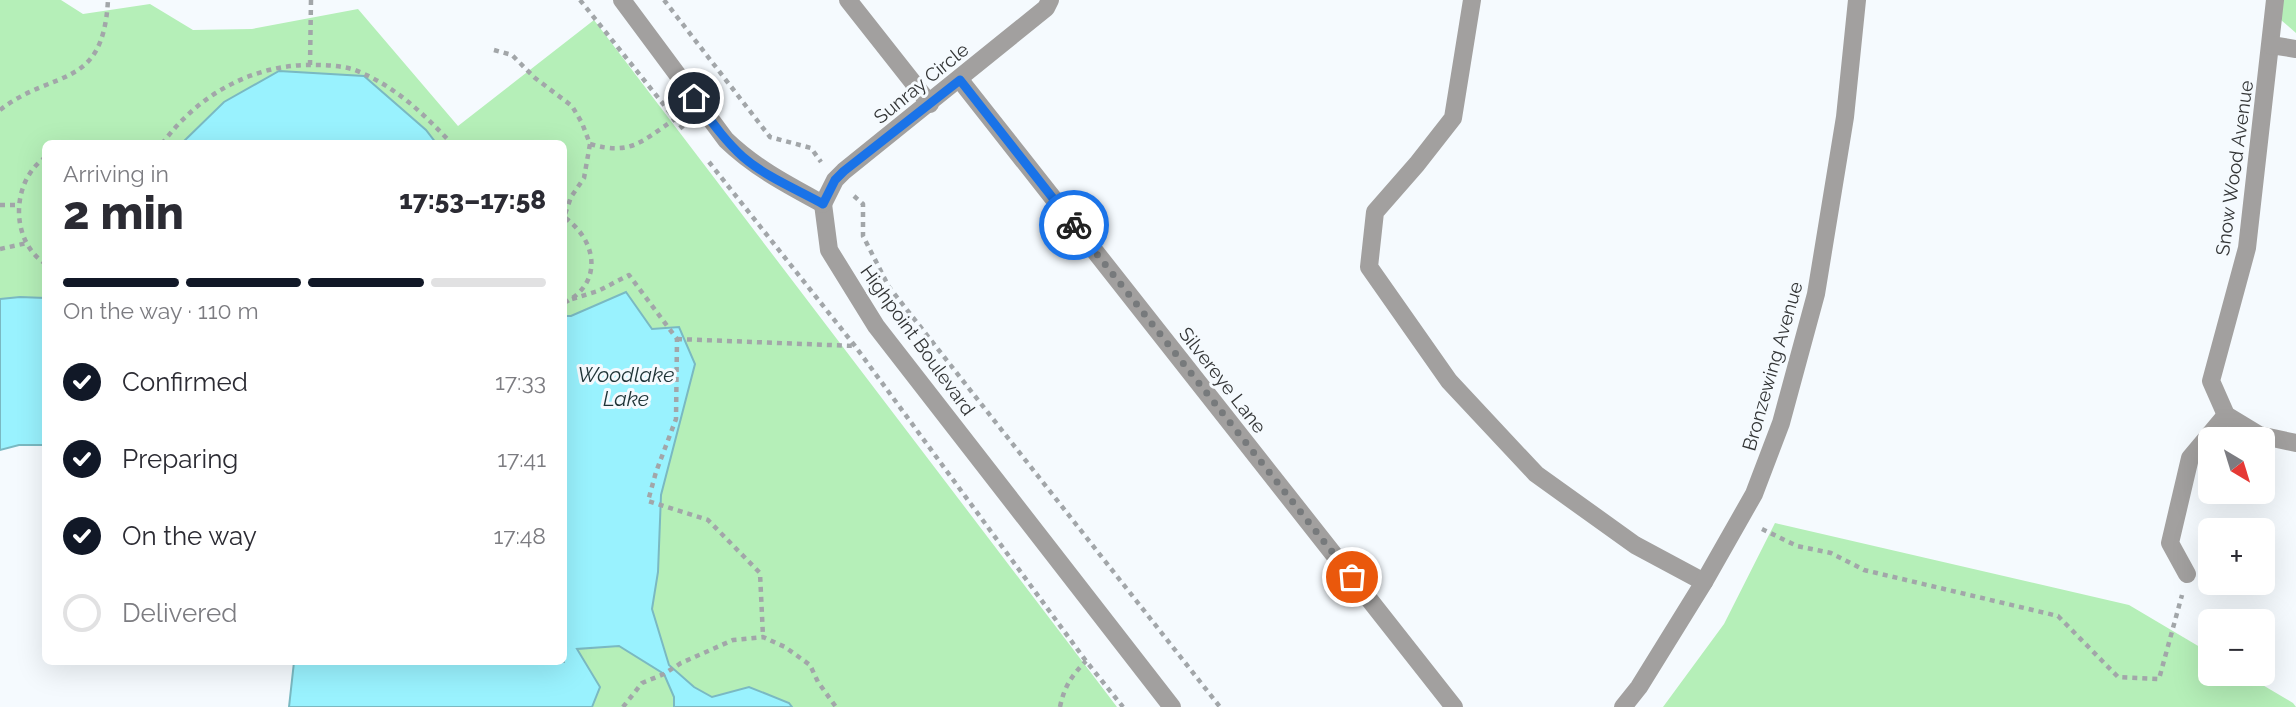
<!DOCTYPE html>
<meta charset="utf-8">
<style>
:root{--surface:#fff;--page:#f7f7f7;--text:#2b2b33;--muted:#7c7c81;--line:#e1e1e2;--accent:#111827}
body{margin:0;font-family:Raleway,sans-serif;background:var(--page);color:var(--text);height:100vh;display:flex;flex-direction:column;font-size:26px;white-space:nowrap}
*{box-sizing:border-box;margin:0}
p{font-size:23px;color:var(--muted)}
.icon{flex:none;width:38px;height:38px;fill:none;stroke:currentColor;stroke-width:2;stroke-linecap:round;stroke-linejoin:round}
.map{position:relative;flex:1;overflow:hidden}
.panel{position:absolute;left:42px;top:140px;width:525px;height:525px;display:flex;flex-direction:column;background:var(--surface);border-radius:10px;box-shadow:0 7px 28px #0002}
.panel>*{flex:none}
.needle{width:46px;rotate:142deg}
.tools{position:absolute;left:2198px;top:427px;display:grid;gap:14px}
.tools a{display:grid;place-items:center;width:77px;height:77px;border-radius:10px;background:var(--surface);box-shadow:0 7px 28px #0002;font-size:35px}
.pin{position:absolute;display:grid;place-items:center;width:60px;height:60px;color:#fff;margin:-30px;border:4px solid #fff;border-radius:50%;box-shadow:0 2px 7px #0007}
.courier{position:absolute;display:grid;place-items:center;width:70px;height:70px;margin:-35px;border:5px solid #1a73e8;border-radius:50%;background:#fff;color:#222;box-shadow:0 2px 9px #0007}
.head em{font-style:normal;font-weight:800}
.head div{display:flex;flex-direction:column-reverse}
.head{display:flex;align-items:center;justify-content:space-between;height:119px;padding:0 21px}
h1{font-size:46px;font-weight:800;line-height:52px}
.bar{display:grid;grid-template-columns:repeat(4,1fr);gap:10px 7px;align-content:center;height:84px;padding:0 21px}
.bar i{height:9px;border-radius:5px;background:var(--line)}
.bar .on{background:var(--accent)}
.bar p{grid-column:span 4}
ol{padding:0 21px;list-style:none}
li{display:flex;align-items:center;gap:21px;height:77px}
li p{margin-inline-start:auto}
li .icon{padding:7px;border-radius:50%;background:var(--accent);color:#fff;stroke-width:4}
li:last-child{color:var(--muted)}
li i{width:38px;height:38px;border:4px solid var(--line);border-radius:50%}
.map>svg:first-child{display:block}
</style>
<div class="map">
<svg width="2296" height="707" viewBox="0 0 2296 707">
<rect width="100%" height="100%" fill="#f5fafe"/>
<g fill="#b5efb8">
<path d="M0 0H61L83 14 150 4 193 30 252 29 358 9 458 126 594 20 1117 707H289L294 662H564V144H46L45 445H19L0 450Z"/>
<path d="M2283 0H2296V33L2281 20Z"/>
<path d="M1775 523 2129 605 2210 653V674H2244L2293 703 2296 707H1663L1724 624Z"/>
</g>
<g fill="#99f2fe" stroke="#7ab9c2" stroke-width="2">
<path d="M279 71 364 76 426 130 436 143H182L224 102Z"/>
<path d="M626 292 652 329 679 327 695 364 661 495 658 572 652 609 669 665 694 687 712 697 749 687 789 703 792 707H674V697L664 674 619 646 577 649 600 687 592 707H289L294 662H564V316H571Z"/>
<path d="M20 297 45 298V445H19L0 450V299Z"/>
</g>
<g fill="none" stroke-linecap="round" stroke-linejoin="round">
<g stroke="#a2a6a9" stroke-width="4.5" stroke-dasharray="5 5" stroke-linecap="butt">
<path d="M580 0 684 130"/>
<path d="M664 0 770 137 811 148 821 162"/>
<path d="M494 50 512 55 535 78 572 106 582 123 590 144 584 178 571 197 564 217C597 240 604 283 564 303"/>
<path d="M310 65 311 0"/>
<path d="M0 110C54 68 103 91 108 0"/>
<path d="M76 144H96"/>
<path d="M162 144C196 97 249 66 307 65 323 65 340 65 355 70 395 86 423 113 452 144"/>
<path d="M590 144C631 156 642 141 675 119"/>
<path d="M46 157C11 180 9 241 46 264"/>
<path d="M709 162 855 346 1086 661 1123 707"/>
<path d="M854 196 863 204V236L889 287 1220 707"/>
<path d="M0 205H19"/>
<path d="M0 249 27 243"/>
<path d="M572 299 598 291 629 275 677 339 676 419 656 472 648 501 708 520 760 573 763 637"/>
<path d="M677 339 855 346"/>
<path d="M1762 529 1797 546 1831 553 1864 570 2058 616 2118 677 2159 679 2182 595"/>
<path d="M623 707 642 683 664 674 681 663 733 640 763 637 785 647 810 665 818 682 836 707"/>
<path d="M1060 707C1064 687 1072 675 1086 661"/>
</g>
<g stroke="#a2a09f" stroke-width="18">
<path d="M622 0 726 140C755 168 788 185 823 204"/>
<path d="M848 0 930 104"/>
<path d="M1472 0 1453 118 1417 164 1375 212 1369 267 1449 381 1536 474 1635 545 1704 582"/>
<path d="M2275 0 2247 248 2211 381 2226 415 2259 435 2296 443"/>
<path d="M2271 45 2296 49"/>
<path d="M960 80 1454 707"/>
<path d="M823 204 829 250 876 326 1172 707"/>
<path d="M823 204 835 180 844 171 1046 8 1050 0"/>
<path d="M2187 574 2170 543 2190 458 2226 415"/>
<path d="M1623 707 1639 687 1704 582 1754 494 1781 423 1816 294 1845 117 1857 0"/>
</g>
</g>
<g fill="none" stroke-linecap="round" stroke-linejoin="round">
<path stroke="#777a7c" stroke-width="7" stroke-dasharray="0 12.6" d="M1074 225 1352 577"/>
<path stroke="#1a73e8" stroke-width="9" d="M694 98C709 118 724 140 743 157 766 177 796 189 823 204L835 180 844 171 960 80 1074 225"/>
</g>
<g text-anchor="middle" dominant-baseline="central" stroke-width="6" stroke-linejoin="round" paint-order="stroke">
<g font-size="19" fill="#333536" stroke="#f5fafe">
<text transform="translate(921 83) rotate(-39)">Sunray Circle</text>
<text transform="translate(2234 168) rotate(-82)">Snow Wood Avenue</text>
<text transform="translate(918 340) rotate(54)">Highpoint Boulevard</text>
<text transform="translate(1772 366) rotate(-74)">Bronzewing Avenue</text>
<text transform="translate(1223 380) rotate(52)">Silvereye Lane</text>
</g>
<g font-size="21" font-style="italic" fill="#1e3336" stroke="#f5fafe">
<text x="626" y="374">Woodlake<tspan x="626" dy="24">Lake</tspan></text>
</g>
</g>
</svg>
<div class="tools">
<a><svg class="needle" viewBox="-14 -14 28 28"><path d="M0-13l5 13h-10z" fill="#e53935"/><path d="M0 13l5-13h-10z" fill="#7c7c81"/></svg></a>
<a>+</a>
<a>−</a>
</div>
<div class="pin" style="left:1352px;top:577px;background:#ea580c"><svg class="icon" aria-label="bag" viewBox="0 0 24 24"><path d="M5 8h14l-1 12H6zM9 8a3 3 0 0 1 6 0"/></svg></div>
<div class="pin" style="left:694px;top:98px;background:#1f2937"><svg class="icon" aria-label="home" viewBox="0 0 24 24"><path d="M3 11l9-7 9 7M6 9v11h12V9"/></svg></div>
<div class="courier" style="left:1074px;top:225px"><svg class="icon" aria-label="bike" viewBox="0 0 24 24"><circle cx="6" cy="16" r="4"/><circle cx="18" cy="16" r="4"/><path d="M6 16l4-8h5l3 8M10 8l3 8H6M13 5h3"/></svg></div>
<section class="panel">
<div class="head"><div><h1>2 min</h1><p>Arriving in</p></div><em>17:53–17:58</em></div>
<div class="bar"><i class="on"></i><i class="on"></i><i class="on"></i><i></i><p>On the way · 110 m</p></div>
<ol>
<li><svg class="icon" aria-label="check" viewBox="0 0 24 24"><path d="M5 12l5 5 9-10"/></svg>Confirmed<p>17:33</p></li>
<li><svg class="icon" aria-label="check" viewBox="0 0 24 24"><path d="M5 12l5 5 9-10"/></svg>Preparing<p>17:41</p></li>
<li><svg class="icon" aria-label="check" viewBox="0 0 24 24"><path d="M5 12l5 5 9-10"/></svg>On the way<p>17:48</p></li>
<li><i></i>Delivered</li>
</ol>
</section>
</div>
